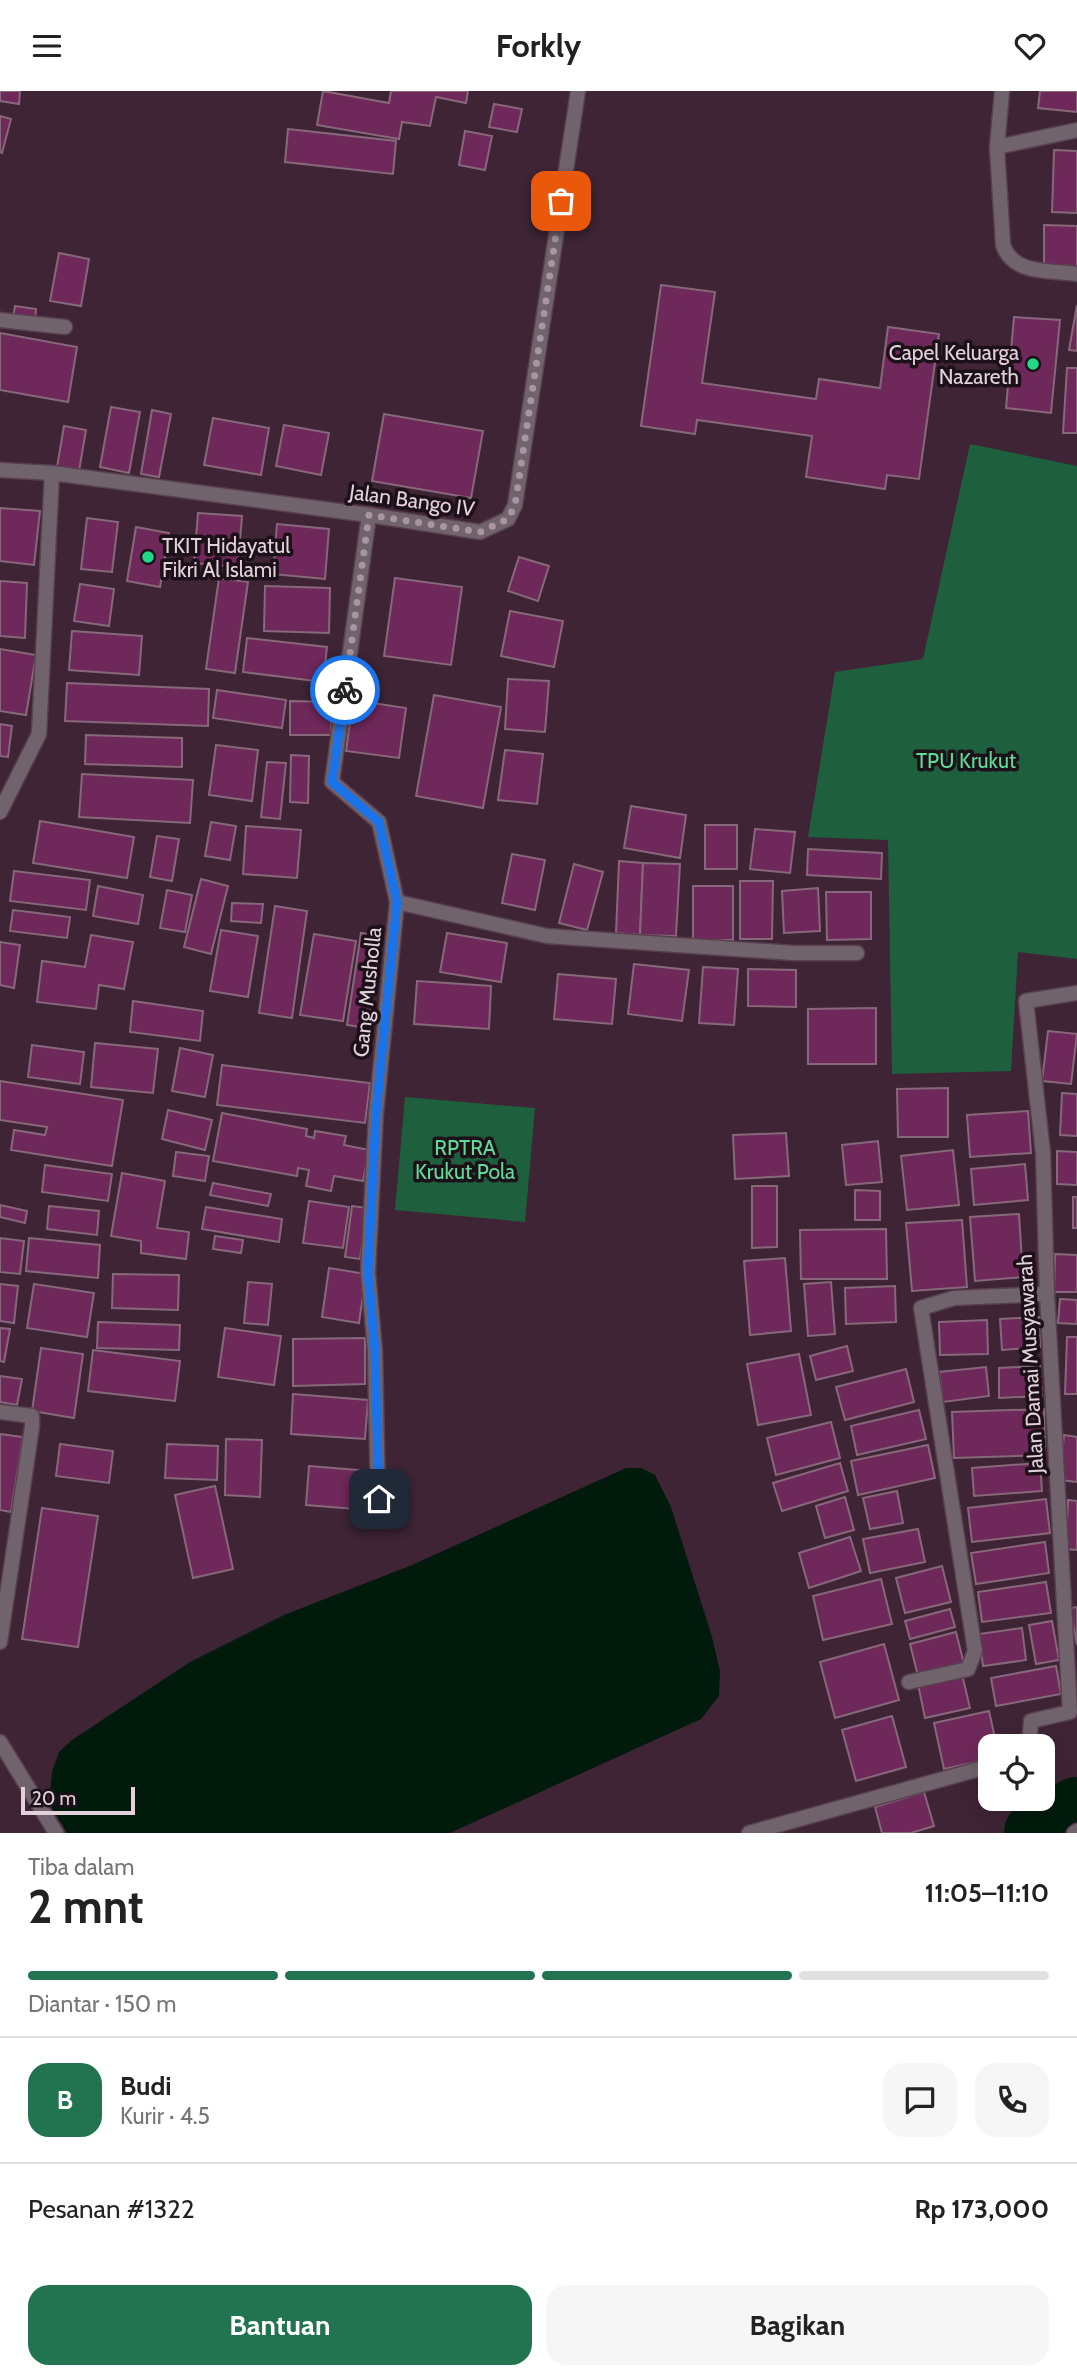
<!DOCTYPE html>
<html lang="id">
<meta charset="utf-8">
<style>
:root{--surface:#fff;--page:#f6f6f6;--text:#222;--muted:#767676;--line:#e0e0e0;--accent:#21744f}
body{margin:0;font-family:Cabin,sans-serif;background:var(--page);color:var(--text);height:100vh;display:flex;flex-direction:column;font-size:26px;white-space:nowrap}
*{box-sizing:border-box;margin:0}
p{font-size:23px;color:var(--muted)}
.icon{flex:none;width:38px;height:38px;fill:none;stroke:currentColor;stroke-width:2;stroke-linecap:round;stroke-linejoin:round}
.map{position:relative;height:1742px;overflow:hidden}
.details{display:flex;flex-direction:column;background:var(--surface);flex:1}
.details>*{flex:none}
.buttons{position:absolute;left:978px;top:1643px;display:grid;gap:14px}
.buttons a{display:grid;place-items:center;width:77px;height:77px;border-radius:14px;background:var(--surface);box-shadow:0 7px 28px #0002;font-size:35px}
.scale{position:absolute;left:21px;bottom:18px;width:114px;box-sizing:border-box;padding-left:7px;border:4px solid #e3d1dc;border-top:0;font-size:19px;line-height:24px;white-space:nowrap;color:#e3d1dc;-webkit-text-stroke:5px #1d1119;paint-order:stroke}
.pin{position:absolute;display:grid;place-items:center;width:60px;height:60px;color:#fff;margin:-30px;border-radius:14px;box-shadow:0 4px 10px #0006}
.courier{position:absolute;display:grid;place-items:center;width:70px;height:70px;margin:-35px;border:5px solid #1a73e8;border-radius:50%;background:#fff;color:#222;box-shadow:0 2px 9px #0007}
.headline em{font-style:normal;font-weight:700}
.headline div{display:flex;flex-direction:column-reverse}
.headline{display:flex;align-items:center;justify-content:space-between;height:119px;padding:0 28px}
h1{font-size:46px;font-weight:700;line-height:52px}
.bar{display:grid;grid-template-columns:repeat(4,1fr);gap:10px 7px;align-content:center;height:84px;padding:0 28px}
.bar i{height:9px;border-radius:5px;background:var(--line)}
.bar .current{background:var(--accent)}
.bar p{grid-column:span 4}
.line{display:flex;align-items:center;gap:18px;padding:0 28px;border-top:2px solid var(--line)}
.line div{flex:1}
.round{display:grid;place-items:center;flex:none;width:74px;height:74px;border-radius:21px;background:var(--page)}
.button{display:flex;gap:14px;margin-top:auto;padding:14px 28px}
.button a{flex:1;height:80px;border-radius:21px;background:var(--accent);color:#fff;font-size:28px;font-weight:700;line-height:80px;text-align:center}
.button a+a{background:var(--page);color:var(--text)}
header{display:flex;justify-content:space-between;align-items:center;height:91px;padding:0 28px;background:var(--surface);font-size:32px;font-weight:700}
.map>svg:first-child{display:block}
</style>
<header><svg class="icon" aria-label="menu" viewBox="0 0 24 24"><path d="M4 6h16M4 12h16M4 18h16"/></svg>Forkly<svg class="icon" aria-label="heart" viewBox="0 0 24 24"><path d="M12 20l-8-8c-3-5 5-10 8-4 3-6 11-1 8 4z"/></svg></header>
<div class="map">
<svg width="1077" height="1742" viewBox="0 0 1077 1742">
<rect width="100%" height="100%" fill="#3e2435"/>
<g fill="#1e5f3d">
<path d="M970 353 1077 375V868L1018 861 1011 980 892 983 888 749 808 746 835 581 923 568Z"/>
<path d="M405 1006 535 1017 525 1131 395 1119Z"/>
</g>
<path fill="#001b0c" d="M626 1377H641L655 1384 671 1416 712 1546 720 1580 719 1605 701 1628 450 1742H67L49 1712 52 1681 59 1661 72 1649 190 1571 284 1524 412 1474Z"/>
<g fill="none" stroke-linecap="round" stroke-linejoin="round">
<path stroke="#001b0c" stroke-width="68" d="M1038 1742 1077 1720"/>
</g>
<g fill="#6f285a" stroke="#87687b" stroke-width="2">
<path d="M0 0H20L19 13 0 10Z"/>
<path d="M323 0 389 12 391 0H468L466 12 436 6 430 35 402 31 399 48 317 34Z"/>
<path d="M1040 0H1077V21L1038 17Z"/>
<path d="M494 13 522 18 517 41 489 36Z"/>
<path d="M0 25 11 28 2 62 0 61Z"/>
<path d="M288 38 396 50 393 83 285 71Z"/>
<path d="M465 40 492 45 485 79 459 74Z"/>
<path d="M1054 59 1077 60V122L1052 121Z"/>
<path d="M1044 134 1077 135V177H1044Z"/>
<path d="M59 162 89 168 81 215 50 210Z"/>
<path d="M661 194 715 201 702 292 816 308 819 288 880 297 888 236 939 243 919 388 887 384 885 398 806 386 812 345 697 329 695 343 641 335Z"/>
<path d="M1077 214V260L1069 259Z"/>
<path d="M15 215 36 218 35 230 13 227Z"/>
<path d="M1014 226 1060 229 1051 322 1006 317Z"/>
<path d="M0 242 77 256 68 311 0 299Z"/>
<path d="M1067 277H1077V342H1063Z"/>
<path d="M111 316 140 321 129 382 100 376Z"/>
<path d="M152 319 171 323 159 386 141 383Z"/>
<path d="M384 323 483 340 471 407 372 390Z"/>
<path d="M213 327 269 337 261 384 204 374Z"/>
<path d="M284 334 329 342 321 384 276 375Z"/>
<path d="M64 335 86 339 79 380 57 376Z"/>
<path d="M0 417 40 420 34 474 0 470Z"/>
<path d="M198 422 242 425 238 476 194 472Z"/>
<path d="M87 427 118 431 112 481 81 478Z"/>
<path d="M277 433 329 438 325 488 273 483Z"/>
<path d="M136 436 169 442 160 496 127 490Z"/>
<path d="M519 466 549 475 538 510 508 500Z"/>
<path d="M219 487 248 491 235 582 206 578Z"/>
<path d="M395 487 462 496 451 574 384 565Z"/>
<path d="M0 490 27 492 25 547 0 545Z"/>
<path d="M80 493 114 498 109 535 74 530Z"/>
<path d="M265 495 330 497 329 542 264 540Z"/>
<path d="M510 520 563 530 554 576 501 565Z"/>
<path d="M72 540 142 545 139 584 69 579Z"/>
<path d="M247 547 327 556 323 591 243 581Z"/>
<path d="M0 558 36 564 26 624 0 620Z"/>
<path d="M508 588 549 590 545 641 505 638Z"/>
<path d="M67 592 209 598 208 635 65 630Z"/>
<path d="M217 599 286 609 282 637 213 627Z"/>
<path d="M434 604 501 616 483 717 416 705Z"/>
<path d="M353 609 406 617 399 667 346 660Z"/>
<path d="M290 610 332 611 331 644H290Z"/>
<path d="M0 633 12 635 8 666 0 665Z"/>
<path d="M86 644 182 647V676L85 673Z"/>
<path d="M216 654 258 659 252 710 209 704Z"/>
<path d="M505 659 543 663 537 713 498 709Z"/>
<path d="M291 664 309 665 308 712 290 711Z"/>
<path d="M267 671 286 672 280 728 261 726Z"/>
<path d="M82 683 193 689 190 732 79 726Z"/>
<path d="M631 715 686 724 680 767 624 757Z"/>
<path d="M40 730 134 746 127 787 33 772Z"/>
<path d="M211 731 236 735 230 769 205 765Z"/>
<rect x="705" y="734" width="32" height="44"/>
<path d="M246 735 301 739 297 787 243 783Z"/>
<path d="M755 738 795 741 790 782 750 778Z"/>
<path d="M157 745 179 748 172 790 150 786Z"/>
<path d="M808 758 882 762 881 788 807 784Z"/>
<path d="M512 763 545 769 535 819 502 812Z"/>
<path d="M619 770 643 772 640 844 616 842Z"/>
<path d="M643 772 680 773 676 845 640 844Z"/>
<path d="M574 773 603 781 587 839 559 832Z"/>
<path d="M14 780 90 789 86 819 10 810Z"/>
<path d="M201 788 228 795 211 863 184 856Z"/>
<path d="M740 790H773L772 848H740Z"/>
<path d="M98 795 143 804 138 833 93 825Z"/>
<rect x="693" y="795" width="40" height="54"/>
<path d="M818 797 820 840 784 842 782 800Z"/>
<path d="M167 799 192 804 185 841 160 837Z"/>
<path d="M826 801H871V848L827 849Z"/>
<path d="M232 812 263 813 261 832 231 830Z"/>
<path d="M275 815 307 820 292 927 259 922Z"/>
<path d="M13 819 70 826 67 847 10 840Z"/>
<path d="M221 839 258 845 248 906 210 900Z"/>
<path d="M361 842 382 845 368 937 347 934Z"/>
<path d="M447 842 507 852 501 891 440 881Z"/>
<path d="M314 843 356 850 343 930 300 924Z"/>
<path d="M91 844 133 851 124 898 99 894 96 918 37 911 42 870 85 876Z"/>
<path d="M0 851 20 854 14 897 0 894Z"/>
<path d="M634 873 689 879 682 930 628 923Z"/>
<path d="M703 876 738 878 734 934 699 932Z"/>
<path d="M748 878 796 879V916L748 915Z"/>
<path d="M558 883 616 888 612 933 554 928Z"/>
<path d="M417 890 491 895 489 938 414 933Z"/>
<path d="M133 910 203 920 200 950 130 941Z"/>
<path d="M876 917V973H808V918Z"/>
<path d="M1048 940 1077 943 1071 993 1042 990Z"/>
<path d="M95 952 158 958 153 1002 91 996Z"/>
<path d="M32 954 84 961 80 993 28 986Z"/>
<path d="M180 957 213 964 205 1006 172 1000Z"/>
<path d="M222 974 370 992 365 1032 217 1014Z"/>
<path d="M0 990 123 1009 112 1075 11 1059 14 1039 45 1044 47 1036 0 1029Z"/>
<path d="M948 997V1046H898L897 998Z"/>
<path d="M1062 1002 1077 1003V1045L1060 1044Z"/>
<path d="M168 1019 212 1029 205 1059 162 1048Z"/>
<path d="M1028 1020 1031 1062 970 1066 967 1024Z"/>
<path d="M222 1022 307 1038 306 1045 314 1047 315 1040 346 1045 344 1054 369 1059 363 1090 334 1085 331 1100 306 1095 309 1079 298 1077 297 1085 213 1070Z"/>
<path d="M786 1042 789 1085 735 1088 733 1044Z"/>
<path d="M878 1050 882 1091 846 1094 842 1054Z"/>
<path d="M953 1059 959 1114 907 1119 901 1065Z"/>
<path d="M1057 1060 1077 1061V1094L1057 1093Z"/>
<path d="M176 1061 209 1065 205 1090 173 1085Z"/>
<path d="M1025 1073 1028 1109 974 1114 971 1078Z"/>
<path d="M45 1074 112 1083 108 1110 42 1101Z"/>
<path d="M122 1082 165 1090 157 1137 189 1141 186 1168 141 1162V1150L111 1145Z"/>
<path d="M213 1092 271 1103 268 1115 210 1104Z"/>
<path d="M752 1095H777V1156L752 1157Z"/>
<path d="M855 1099 880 1100V1129H855Z"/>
<rect x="1073" y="1106" width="4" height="31"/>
<path d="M309 1110 349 1116 343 1157 303 1152Z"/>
<path d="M0 1114 27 1120 25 1132 0 1126Z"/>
<path d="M49 1115 99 1120 97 1144 47 1138Z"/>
<path d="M352 1115 367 1117 360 1168 345 1166Z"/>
<path d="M206 1116 282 1128 279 1151 202 1138Z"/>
<path d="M1019 1123 1023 1186 975 1190 970 1126Z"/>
<path d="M962 1129 967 1196 912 1200 906 1132Z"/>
<path d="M886 1138 887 1188H801L800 1139Z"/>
<path d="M215 1145 243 1149 241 1162 213 1158Z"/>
<path d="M0 1147 24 1150 20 1183 0 1181Z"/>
<path d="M29 1147 100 1154 98 1187 26 1180Z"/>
<path d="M1055 1163 1077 1164V1201H1054Z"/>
<path d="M785 1167 791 1240 750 1244 744 1170Z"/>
<path d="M329 1177 366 1183 359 1232 322 1226Z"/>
<path d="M113 1183 179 1184 178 1219 112 1217Z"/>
<path d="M248 1191 272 1193 268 1234 244 1232Z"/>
<path d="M831 1191 835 1243 808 1245 804 1193Z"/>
<path d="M0 1193 18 1195 14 1232 0 1230Z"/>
<path d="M34 1193 94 1202 87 1246 27 1237Z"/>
<path d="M895 1195 896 1231 846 1233 845 1197Z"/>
<path d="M1060 1208 1077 1209V1233L1058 1232Z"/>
<path d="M1039 1226 1040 1256 1002 1259 1000 1228Z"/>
<path d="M987 1229 988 1263 940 1264 939 1231Z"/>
<path d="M98 1231 180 1234 179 1259 97 1257Z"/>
<path d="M0 1237 10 1238 4 1271 0 1270Z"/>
<path d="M225 1237 281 1245 274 1294 218 1286Z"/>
<path d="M1067 1246H1077V1303H1065Z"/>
<path d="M365 1247V1293L293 1295V1248Z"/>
<path d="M847 1255 853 1280 816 1289 810 1265Z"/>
<path d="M41 1257 83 1263 74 1327 32 1320Z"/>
<path d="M93 1259 180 1270 175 1310 88 1300Z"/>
<path d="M799 1263 811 1324 758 1334 747 1273Z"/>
<path d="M1040 1275 1042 1305 999 1307V1277Z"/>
<path d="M986 1276 989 1305 943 1311 939 1281Z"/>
<path d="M906 1278 914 1311 845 1329 836 1296Z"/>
<path d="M0 1285 22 1288 17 1314 0 1311Z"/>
<path d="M293 1303 368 1309 365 1348 291 1343Z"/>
<path d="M1044 1318 1045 1364 954 1367 952 1321Z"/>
<path d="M919 1319 926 1348 857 1364 851 1335Z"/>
<path d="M831 1331 840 1367 776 1384 767 1347Z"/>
<path d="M0 1343 23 1346 11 1421 0 1419Z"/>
<path d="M1064 1344 1077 1346V1391L1060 1389Z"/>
<path d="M226 1348 262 1349 260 1406 225 1404Z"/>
<path d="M60 1353 113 1360 109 1392 56 1385Z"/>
<path d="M167 1353 218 1355 217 1389 165 1387Z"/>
<path d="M928 1354 935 1387 858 1404 851 1370Z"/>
<path d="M840 1372 848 1400 782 1420 773 1392Z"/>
<path d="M1040 1372 1042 1400 974 1405 972 1377Z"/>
<path d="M309 1375 370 1380 367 1419 306 1414Z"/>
<path d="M215 1395 233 1478 193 1487 175 1404Z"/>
<path d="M897 1400 903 1432 870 1438 863 1407Z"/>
<path d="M845 1406 854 1439 825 1447 816 1415Z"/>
<path d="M1046 1408 1050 1442 972 1451 968 1417Z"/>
<path d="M1068 1409 1077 1410V1459L1066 1458Z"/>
<path d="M42 1417 98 1425 78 1556 22 1548Z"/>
<path d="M918 1438 925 1471 870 1482 863 1448Z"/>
<path d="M850 1446 861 1480 809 1497 799 1462Z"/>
<path d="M1045 1451 1049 1482 976 1493 971 1462Z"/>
<path d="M942 1475 951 1511 905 1522 896 1487Z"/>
<path d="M881 1488 892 1533 823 1549 813 1505Z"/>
<path d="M1046 1491 1051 1522 982 1531 978 1501Z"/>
<path d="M1077 1516V1554L1070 1517Z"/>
<path d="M950 1518 955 1536 910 1548 905 1530Z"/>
<path d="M1052 1530 1059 1569 1036 1573 1029 1534Z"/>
<path d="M1022 1537 1026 1569 983 1575 979 1543Z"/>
<path d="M956 1541 964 1573 918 1585 910 1553Z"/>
<path d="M884 1553 899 1609 835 1627 820 1571Z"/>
<path d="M1056 1575 1061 1603 996 1615 991 1587Z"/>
<path d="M962 1583 970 1617 925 1627 918 1593Z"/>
<path d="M989 1620 997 1656H990V1668L944 1678 934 1632Z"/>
<path d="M892 1625 906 1676 856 1690 842 1639Z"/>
<path d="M924 1701 934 1735 911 1742H882L875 1716Z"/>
</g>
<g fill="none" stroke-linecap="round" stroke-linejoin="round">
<g stroke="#584050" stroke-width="17">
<g id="minor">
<path d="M1002 0 997 56 1003 154C1013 184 1050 179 1077 183"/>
<path d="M997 56 1077 39"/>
<path d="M0 229 65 236"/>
<path d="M0 379 52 382 369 424 480 441 508 428 515 414 578 0"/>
<path d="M369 424 332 691 379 731 397 811 376 1022 368 1181 375 1260 378 1408"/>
<path d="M0 721 39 643 52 382"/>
<path d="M397 811 547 845 793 862H857"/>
<path d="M0 1321 32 1325V1336L0 1551"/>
<path d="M909 1591 968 1578 975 1560 921 1217 954 1207 1047 1203"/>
<path d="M0 1651 56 1742"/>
<path d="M1029 1656 1031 1630 1070 1621 1047 1203 1043 1062 1026 910 1077 902"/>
<path d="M749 1742 990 1675"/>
<path d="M1074 1742 1077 1740"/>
</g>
</g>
<use href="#minor" stroke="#71636c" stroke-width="14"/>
</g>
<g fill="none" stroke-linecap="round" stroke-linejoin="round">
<path stroke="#a994a2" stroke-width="7" stroke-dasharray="0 12.6" d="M345 599 369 424 480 441 508 428 515 414 561 110"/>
<path stroke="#1a73e8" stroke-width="9" d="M345 599 332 691 379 731 397 811 376 1022 368 1181 375 1260 379 1408"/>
</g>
<g fill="#20d887" stroke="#1d1119" stroke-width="2.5">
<circle cx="1033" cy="273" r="7"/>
<circle cx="148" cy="466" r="7"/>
</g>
<g text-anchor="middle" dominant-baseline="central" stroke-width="7" stroke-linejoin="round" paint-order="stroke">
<g font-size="21" fill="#e3d1dc" stroke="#1d1119" text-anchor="end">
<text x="1019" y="261">Capel Keluarga<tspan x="1019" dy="24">Nazareth</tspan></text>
<text x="162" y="454" text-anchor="start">TKIT Hidayatul<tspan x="162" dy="24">Fikri Al Islami</tspan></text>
</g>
<g font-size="21" fill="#e3d1dc" stroke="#1d1119">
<text transform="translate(412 409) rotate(8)">Jalan Bango IV</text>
<text transform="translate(367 901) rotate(-84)">Gang Musholla</text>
<text transform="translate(1030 1273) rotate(-93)">Jalan Damai Musyawarah</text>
</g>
<g font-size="21" fill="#5edc98" stroke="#1d1119">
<text x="966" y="669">TPU Krukut</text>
<text x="465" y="1056">RPTRA<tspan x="465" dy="24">Krukut Pola</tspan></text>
</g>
</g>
</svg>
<div class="buttons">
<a><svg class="icon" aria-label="locate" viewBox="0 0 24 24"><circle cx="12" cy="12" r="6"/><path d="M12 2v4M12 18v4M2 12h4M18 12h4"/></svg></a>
</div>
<div class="scale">20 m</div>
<div class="pin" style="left:561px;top:110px;background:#ea580c"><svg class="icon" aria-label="bag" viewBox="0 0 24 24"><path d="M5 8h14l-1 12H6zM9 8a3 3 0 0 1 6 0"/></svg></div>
<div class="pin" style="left:379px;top:1408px;background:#1f2937"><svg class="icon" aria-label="home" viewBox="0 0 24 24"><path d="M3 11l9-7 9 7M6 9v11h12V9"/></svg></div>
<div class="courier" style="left:345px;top:599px"><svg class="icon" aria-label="bike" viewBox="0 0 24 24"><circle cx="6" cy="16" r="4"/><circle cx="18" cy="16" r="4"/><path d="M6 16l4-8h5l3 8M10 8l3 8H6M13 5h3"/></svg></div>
</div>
<section class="details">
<div class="headline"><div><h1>2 mnt</h1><p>Tiba dalam</p></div><em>11:05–11:10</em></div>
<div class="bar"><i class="current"></i><i class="current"></i><i class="current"></i><i></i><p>Diantar · 150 m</p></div>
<div class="line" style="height:126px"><b class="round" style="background:var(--accent);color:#fff">B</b><div><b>Budi</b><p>Kurir · 4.5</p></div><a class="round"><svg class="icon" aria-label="chat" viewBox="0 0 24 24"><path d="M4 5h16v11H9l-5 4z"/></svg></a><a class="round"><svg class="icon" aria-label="phone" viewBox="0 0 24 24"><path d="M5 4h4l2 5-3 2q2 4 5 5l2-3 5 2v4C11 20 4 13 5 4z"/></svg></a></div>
<div class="line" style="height:91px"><div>Pesanan #1322</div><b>Rp 173,000</b></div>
<div class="button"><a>Bantuan</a><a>Bagikan</a></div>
</section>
